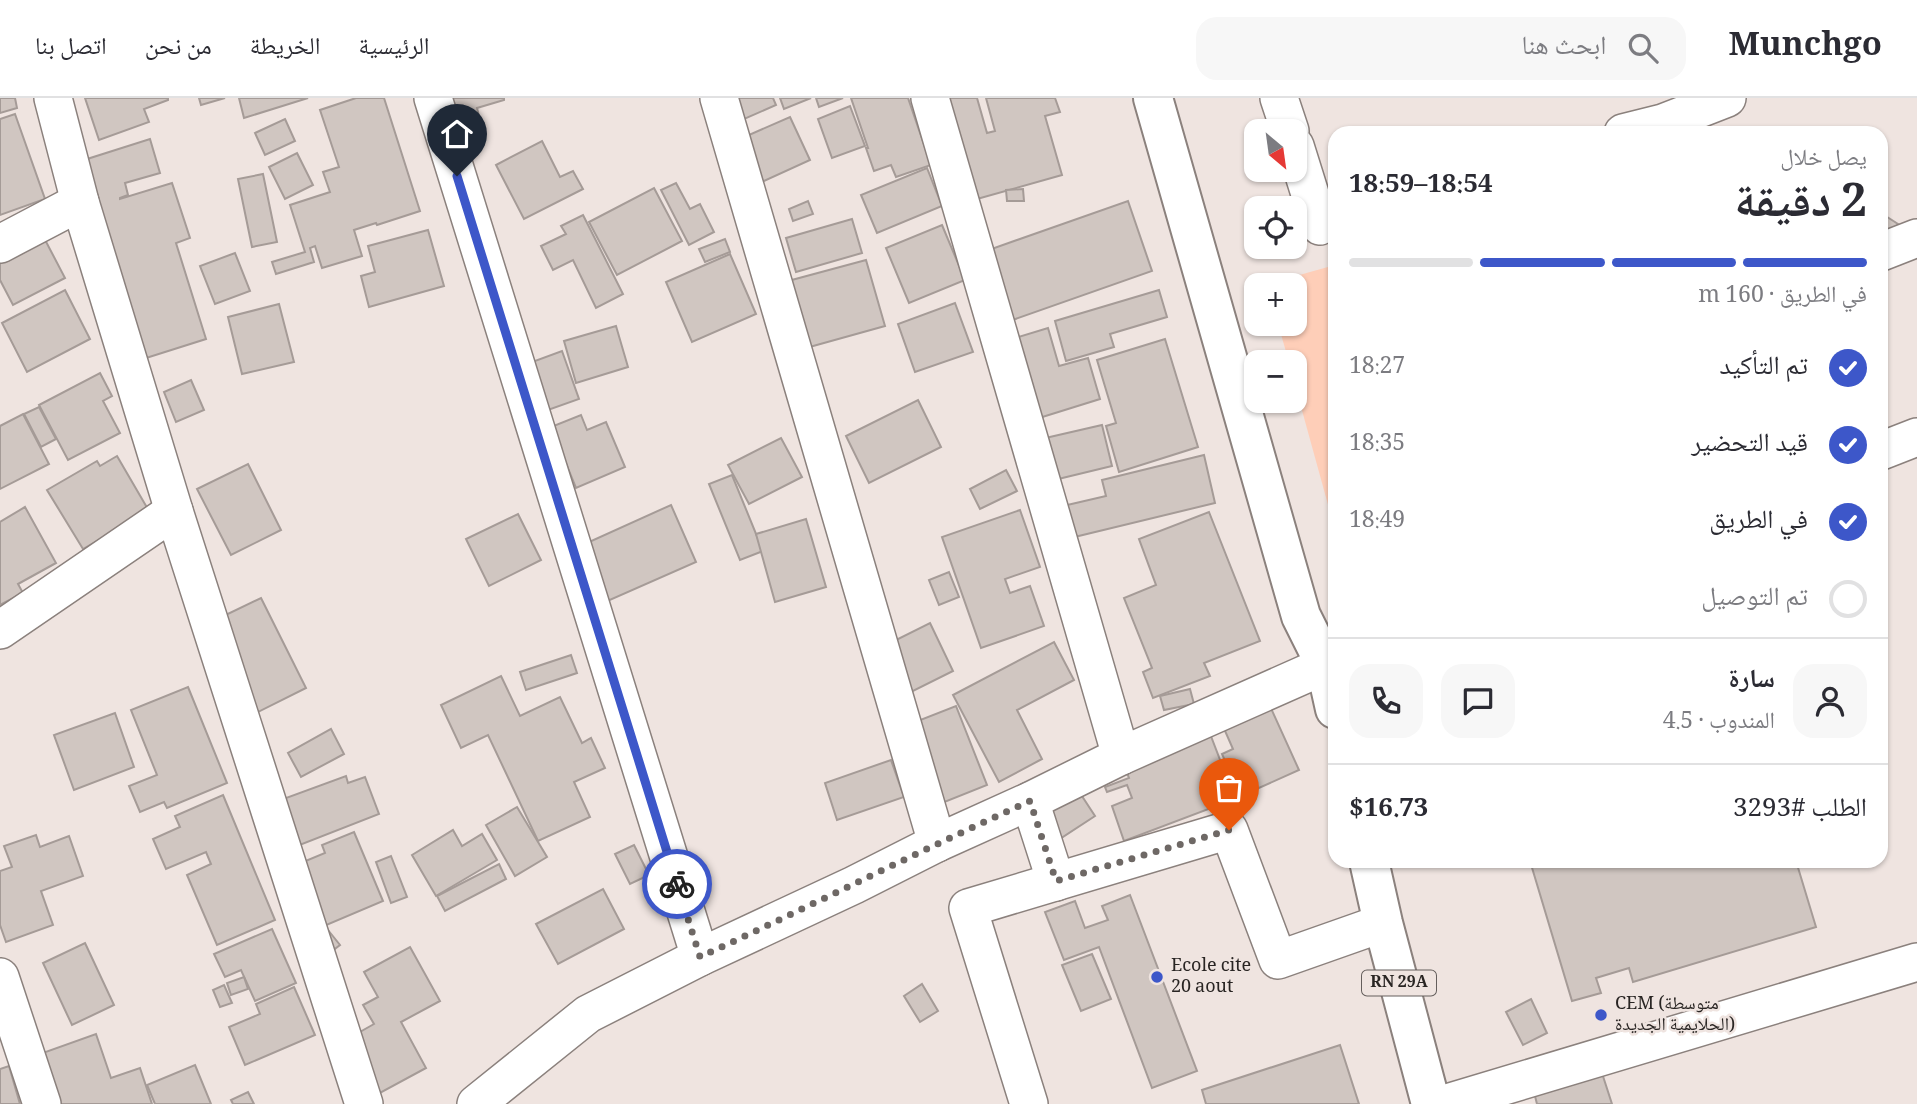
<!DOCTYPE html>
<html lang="ar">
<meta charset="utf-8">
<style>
:root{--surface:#fff;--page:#f7f7f7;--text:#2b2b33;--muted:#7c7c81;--line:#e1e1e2;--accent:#3d57c9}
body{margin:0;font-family:Georgia,"Noto Naskh Arabic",serif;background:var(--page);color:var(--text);direction:rtl;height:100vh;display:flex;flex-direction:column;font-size:26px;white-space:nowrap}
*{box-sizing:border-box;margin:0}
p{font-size:23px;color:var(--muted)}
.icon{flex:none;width:38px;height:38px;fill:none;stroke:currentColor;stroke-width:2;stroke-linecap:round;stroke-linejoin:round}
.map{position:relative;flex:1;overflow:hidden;direction:ltr}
.drawer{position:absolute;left:1328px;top:28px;width:560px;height:742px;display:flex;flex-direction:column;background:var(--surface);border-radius:21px;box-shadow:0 2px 5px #0004;direction:rtl}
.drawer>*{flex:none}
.needle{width:46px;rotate:151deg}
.buttons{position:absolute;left:1244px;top:21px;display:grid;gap:14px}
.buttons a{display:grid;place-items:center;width:63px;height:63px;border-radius:14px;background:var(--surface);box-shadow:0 2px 5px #0004;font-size:35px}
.pin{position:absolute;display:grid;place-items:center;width:60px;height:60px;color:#fff;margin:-72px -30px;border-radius:50% 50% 50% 0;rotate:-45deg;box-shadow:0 0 7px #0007}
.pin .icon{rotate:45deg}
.courier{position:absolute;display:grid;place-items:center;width:70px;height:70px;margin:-35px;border:5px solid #3d57c9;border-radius:50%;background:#fff;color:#222;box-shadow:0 2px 9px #0007}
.summary em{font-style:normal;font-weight:800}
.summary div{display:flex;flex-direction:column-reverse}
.summary{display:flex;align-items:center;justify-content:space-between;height:119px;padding:0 21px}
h1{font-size:46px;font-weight:800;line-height:52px}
.bar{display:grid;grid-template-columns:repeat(4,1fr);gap:10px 7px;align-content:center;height:84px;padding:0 21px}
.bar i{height:9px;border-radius:5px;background:var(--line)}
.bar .on{background:var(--accent)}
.bar p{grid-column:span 4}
.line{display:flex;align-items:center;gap:18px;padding:0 21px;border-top:2px solid var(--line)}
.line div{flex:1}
.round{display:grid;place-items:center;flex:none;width:74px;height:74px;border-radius:21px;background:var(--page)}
ol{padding:0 21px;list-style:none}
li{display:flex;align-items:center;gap:21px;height:77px}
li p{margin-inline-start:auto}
li .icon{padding:7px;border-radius:50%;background:var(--accent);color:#fff;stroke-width:4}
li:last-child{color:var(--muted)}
li i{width:38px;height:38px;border:4px solid var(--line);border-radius:50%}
header{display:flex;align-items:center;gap:42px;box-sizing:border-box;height:98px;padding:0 35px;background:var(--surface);border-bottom:2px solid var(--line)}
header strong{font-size:33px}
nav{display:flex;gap:38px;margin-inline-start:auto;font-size:24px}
.search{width:490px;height:63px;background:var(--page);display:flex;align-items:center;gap:18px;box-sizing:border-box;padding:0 24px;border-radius:21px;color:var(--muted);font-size:26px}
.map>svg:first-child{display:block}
</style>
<header>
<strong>Munchgo</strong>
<div class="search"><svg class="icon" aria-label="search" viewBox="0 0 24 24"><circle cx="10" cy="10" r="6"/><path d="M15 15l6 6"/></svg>ابحث هنا</div>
<nav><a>الرئيسية</a><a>الخريطة</a><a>من نحن</a><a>اتصل بنا</a></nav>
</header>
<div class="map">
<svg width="1917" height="1006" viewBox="0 0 1917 1006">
<rect width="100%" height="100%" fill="#efe4e0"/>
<path fill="#feceb8" d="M1335 167V432L1295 287V264H1289L1278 226H1295V187L1267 186Z"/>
<g fill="#d0c6c1" stroke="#a59b97" stroke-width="2">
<path d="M0 0H15L17 10 0 15Z"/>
<path d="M85 0H168V2L144 11 149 24 99 42Z"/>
<path d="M199 0H225L201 7Z"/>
<path d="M239 0H308L244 20Z"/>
<path d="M356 0H384L420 113 377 127 376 125 354 132 362 158 322 170 315 148 310 150 314 164 276 176 272 164 305 154 290 107 330 94 323 74 339 69 320 12Z"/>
<path d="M434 0H504V2L477 10 479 18 442 28Z"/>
<path d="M724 0H773L776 7 735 25Z"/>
<path d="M780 0H811L784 11Z"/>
<path d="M816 0H843L819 9Z"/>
<path d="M851 0H908L931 67 896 79 891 67 874 73 866 50H868Z"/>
<path d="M948 0H977L987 35 995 33 986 0H1055L1060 14 1045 18 1062 77 977 101Z"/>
<path d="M850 8 865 48 832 60 818 21Z"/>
<path d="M15 16 45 101 0 117V21Z"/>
<path d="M790 19 810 62 753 88 733 44Z"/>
<path d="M285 21 295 43 265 57 255 35Z"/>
<path d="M150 41 160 75 125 85 128 97 120 100V101L172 85 190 140 176 145 206 241 143 261 84 62Z"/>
<path d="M542 43 560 79 573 73 583 91 524 121 496 67Z"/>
<path d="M297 55 313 87 285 101 269 69Z"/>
<path d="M927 70 942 108 877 135 861 97Z"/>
<path d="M263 76 277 144 252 149 238 81Z"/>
<path d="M676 85 690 111 700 106 714 134 689 147 661 92Z"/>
<path d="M654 90 682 143 617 177 589 124Z"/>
<path d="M1023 91 1024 103H1007L1006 92Z"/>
<path d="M808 103 813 116 793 123 789 111Z"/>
<path d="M1128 103 1152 173 1004 225 980 155Z"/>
<path d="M1881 115 1898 126 1887 142 1881 138Z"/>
<path d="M583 117 623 196 596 210 573 162 553 172 541 148 566 136 561 128Z"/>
<path d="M852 121 862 155 796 174 786 140Z"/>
<path d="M942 127 965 182 909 205 886 150Z"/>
<path d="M428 132 444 188 369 209 361 178 375 174 368 148Z"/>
<path d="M42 136 65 180 13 207 0 182V158Z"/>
<path d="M725 141 730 154 705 164 699 151Z"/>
<path d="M235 155 250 193 215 206 200 168Z"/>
<path d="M730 156 756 216 692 244 666 184Z"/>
<path d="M866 162 885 228 806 250 788 183Z"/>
<path d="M65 192 90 241 27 274 2 225Z"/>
<path d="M1159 192 1167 219 1110 236 1114 249 1066 263 1055 223Z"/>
<path d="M955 205 973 254 915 274 898 226Z"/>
<path d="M279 206 294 264 242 276 228 219Z"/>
<path d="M616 228 628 269 576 285 564 243Z"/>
<path d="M1048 230 1059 268 1088 260 1100 301 1036 321 1012 241Z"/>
<path d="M1165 241 1198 349 1119 374 1106 328 1116 325 1097 262Z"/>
<path d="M562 253 579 301 531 318 513 271Z"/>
<path d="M100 275 112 298 103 303 120 335 68 362 39 307Z"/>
<path d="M191 282 204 312 176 324 164 294Z"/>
<path d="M918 302 941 349 869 385 846 338Z"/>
<path d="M39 309 56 341 41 349 24 316Z"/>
<path d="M23 316 49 366 0 391V328Z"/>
<path d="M581 317 587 332 606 324 625 369 576 390 551 329Z"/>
<path d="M1102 327 1112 368 1050 383 1041 341Z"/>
<path d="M781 340 802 379 749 406 728 367Z"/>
<path d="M1204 357 1215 405 1058 443 1050 411 1106 398 1102 382Z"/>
<path d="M117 358 149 413 83 451 47 392 97 363 100 368Z"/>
<path d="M248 366 281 432 231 457 197 391Z"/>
<path d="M1006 372 1017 393 980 411 970 391Z"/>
<path d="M732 377 763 453 740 462 709 386Z"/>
<path d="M671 407 696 464 603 505 578 449Z"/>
<path d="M25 409 56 465 18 486 23 495 0 507V424Z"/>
<path d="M1020 412 1040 469 1005 481 1010 495 1030 488 1044 528 981 550 942 439Z"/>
<path d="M1209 414 1260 543 1204 565 1210 578 1153 600 1143 574 1152 570 1124 500 1156 487 1139 441Z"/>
<path d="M518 416 541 462 489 488 466 441Z"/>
<path d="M806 421 826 489 775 504 756 436Z"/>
<path d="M949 474 959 499 939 507 929 482Z"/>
<path d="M261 500 306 590 254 616 209 525Z"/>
<path d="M930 525 953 573 901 599 878 551Z"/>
<path d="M1054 544 1074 582 1017 612 1042 661 999 684 953 597Z"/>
<path d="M571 557 577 575 526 592 520 574Z"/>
<path d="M501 578 520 618 560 599 582 645 591 640 605 670 574 684 590 719 538 743 488 637 461 650 441 607Z"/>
<path d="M188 589 227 685 167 710 164 704 140 714 129 688 157 677 131 612Z"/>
<path d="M1190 591 1194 606 1164 612 1160 598Z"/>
<path d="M1269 606 1299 672 1241 698 1222 656 1233 651 1222 626Z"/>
<path d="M956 608 987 687 937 707 910 626Z"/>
<path d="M115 615 134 669 74 692 54 637Z"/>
<path d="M331 631 344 656 301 679 288 655Z"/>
<path d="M1209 633 1235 701 1124 743 1112 708 1132 700 1127 687 1107 694 1105 689 1129 680 1123 665Z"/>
<path d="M891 662 904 699 837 722 825 685Z"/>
<path d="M346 678 348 685 365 679 379 716 292 750 275 704Z"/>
<path d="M1076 689 1095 718 1049 748 1030 719Z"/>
<path d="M223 697 275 822 217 847 187 777 211 766 206 754 166 771 153 741 180 729 175 718Z"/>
<path d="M517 709 547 759 515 778 486 727Z"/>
<path d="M453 732 462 748 482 736 497 762 436 798 412 757Z"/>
<path d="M354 734 383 803 317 831 291 769 325 755 322 747Z"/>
<path d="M36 737 40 749 69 738 83 778 41 793 53 827 6 844 0 827V773L12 769 4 748Z"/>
<path d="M634 747 649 777 630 786 615 756Z"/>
<path d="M391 758 407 799 391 805 376 764Z"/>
<path d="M1530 763H1796L1816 829 1633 884 1629 870 1596 880 1601 895 1572 903Z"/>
<path d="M499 766 506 781 445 813 437 798Z"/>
<path d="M603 791 624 831 558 866 536 826Z"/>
<path d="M1130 797 1197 973 1152 990 1099 849 1064 862 1045 814 1075 803 1085 830 1108 822 1102 808Z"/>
<path d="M272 831 296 885 255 903 241 872 225 879 214 856Z"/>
<path d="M328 832 340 847 320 862 309 847Z"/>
<path d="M85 845 114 907 72 927 43 865Z"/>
<path d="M410 849 440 903 401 924 426 970 367 1002 337 947 374 926 363 907 378 899 364 874Z"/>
<path d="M1092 856 1111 901 1081 913 1062 867Z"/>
<path d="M244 879 248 891 231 897 227 885Z"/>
<path d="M922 886 938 913 920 924 904 898Z"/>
<path d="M224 887 232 905 220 909 213 892Z"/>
<path d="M294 889 315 937 245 967 229 929 260 916 256 906Z"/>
<path d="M1531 901 1547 935 1523 947 1506 914Z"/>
<path d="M96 936 111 980 140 970 152 1006H54L37 957Z"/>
<path d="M1340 947 1359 1006H1206L1202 992Z"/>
<path d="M195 967 211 1006H155L147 987Z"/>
<path d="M9 968 20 1006H0V971Z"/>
<path d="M1601 972 1612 1006H1537L1534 994Z"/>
<path d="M248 994 254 1006H233L231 1002Z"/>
</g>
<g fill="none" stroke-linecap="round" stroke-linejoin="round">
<g stroke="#8b817d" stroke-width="40">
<g id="street">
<path d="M53 0 80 104 174 413 364 1006"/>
<path d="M433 0 700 859"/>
<path d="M719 0 937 745"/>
<path d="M930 0 1121 658"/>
<path d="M1279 0 1290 33"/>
<path d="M1623 35 1663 25 1727 0"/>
<path d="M1295 48 1320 128"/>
<path d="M0 146 80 104"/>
<path d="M1881 154 1917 140"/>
<path d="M1881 353 1917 339"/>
<path d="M0 532 174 413"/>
<path d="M1030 703 1056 784"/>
<path d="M0 879 42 1006"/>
<path d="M476 1006 588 916 700 859 854 787 937 745 1030 703 1121 658 1335 563"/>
<path d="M1029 1006 968 810 1229 732 1278 862 1383 825"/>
<path d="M1444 1006 1917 864"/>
</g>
</g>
<g stroke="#8b817d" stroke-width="42">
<g id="primary">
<path d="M1153 0 1301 518 1325 566 1335 611"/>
<path d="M1369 763 1383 825 1431 1006"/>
</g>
</g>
<use href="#street" stroke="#fff" stroke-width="37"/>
<use href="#primary" stroke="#fff" stroke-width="38"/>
</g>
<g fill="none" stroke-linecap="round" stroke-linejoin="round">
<path stroke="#6e6865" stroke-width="7" stroke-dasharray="0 12.6" d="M677 786 700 859C811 808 919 753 1030 703L1056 783 1229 732"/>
<path stroke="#3d57c9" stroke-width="9" d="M457 78 677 786"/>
</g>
<g fill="#3d57c9" stroke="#efe4e0" stroke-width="2.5">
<circle cx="1157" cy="879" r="7"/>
<circle cx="1601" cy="917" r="7"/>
</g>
<g text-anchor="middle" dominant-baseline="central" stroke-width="5" stroke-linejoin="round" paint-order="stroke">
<rect fill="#efe4e0" stroke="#645e5c" stroke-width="2" x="1362" y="872.5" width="74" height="25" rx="5"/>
<g font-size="16" font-weight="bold" fill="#292523">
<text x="1399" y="885">RN 29A</text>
</g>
<g font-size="18" fill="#292523" stroke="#efe4e0" text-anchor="start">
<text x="1171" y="869">Ecole cite<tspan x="1171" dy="21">20 aout</tspan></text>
<text x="1615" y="907">CEM (متوسطة<tspan x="1615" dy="21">الحلايمية الجديدة)</tspan></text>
</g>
</g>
</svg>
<div class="buttons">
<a><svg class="needle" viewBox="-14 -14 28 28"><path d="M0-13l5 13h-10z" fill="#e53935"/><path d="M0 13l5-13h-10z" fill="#7c7c81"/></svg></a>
<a><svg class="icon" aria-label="locate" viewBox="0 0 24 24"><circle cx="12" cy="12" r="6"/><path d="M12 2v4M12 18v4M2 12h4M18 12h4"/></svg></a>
<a>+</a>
<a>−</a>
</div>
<div class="pin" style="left:1229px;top:732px;background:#ea580c"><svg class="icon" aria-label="bag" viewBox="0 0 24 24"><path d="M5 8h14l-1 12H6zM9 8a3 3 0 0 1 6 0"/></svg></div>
<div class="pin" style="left:457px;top:78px;background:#1f2937"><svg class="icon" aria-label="home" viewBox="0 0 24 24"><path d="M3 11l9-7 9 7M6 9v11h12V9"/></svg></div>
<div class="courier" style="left:677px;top:786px"><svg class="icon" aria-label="bike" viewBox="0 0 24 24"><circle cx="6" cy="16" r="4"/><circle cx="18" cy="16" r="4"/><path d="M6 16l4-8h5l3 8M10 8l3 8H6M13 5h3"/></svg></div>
<section class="drawer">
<div class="summary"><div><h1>2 دقيقة</h1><p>يصل خلال</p></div><em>18:54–18:59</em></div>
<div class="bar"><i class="on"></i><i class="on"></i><i class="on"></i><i></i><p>في الطريق · 160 m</p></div>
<ol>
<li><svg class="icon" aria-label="check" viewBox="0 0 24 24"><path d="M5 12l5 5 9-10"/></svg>تم التأكيد<p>18:27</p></li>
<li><svg class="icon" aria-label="check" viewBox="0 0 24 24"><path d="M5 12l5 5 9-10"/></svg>قيد التحضير<p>18:35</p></li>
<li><svg class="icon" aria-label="check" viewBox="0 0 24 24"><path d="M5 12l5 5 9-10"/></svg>في الطريق<p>18:49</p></li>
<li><i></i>تم التوصيل</li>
</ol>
<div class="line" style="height:126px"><a class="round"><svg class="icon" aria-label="person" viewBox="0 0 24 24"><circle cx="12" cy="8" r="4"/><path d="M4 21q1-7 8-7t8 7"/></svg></a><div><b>سارة</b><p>المندوب · 4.5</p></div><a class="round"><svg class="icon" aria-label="chat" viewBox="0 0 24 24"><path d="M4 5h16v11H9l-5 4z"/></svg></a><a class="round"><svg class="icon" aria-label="phone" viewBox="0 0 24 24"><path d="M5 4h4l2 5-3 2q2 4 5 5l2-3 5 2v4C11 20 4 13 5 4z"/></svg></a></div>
<div class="line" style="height:91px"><div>الطلب #3293</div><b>$16.73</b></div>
</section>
</div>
